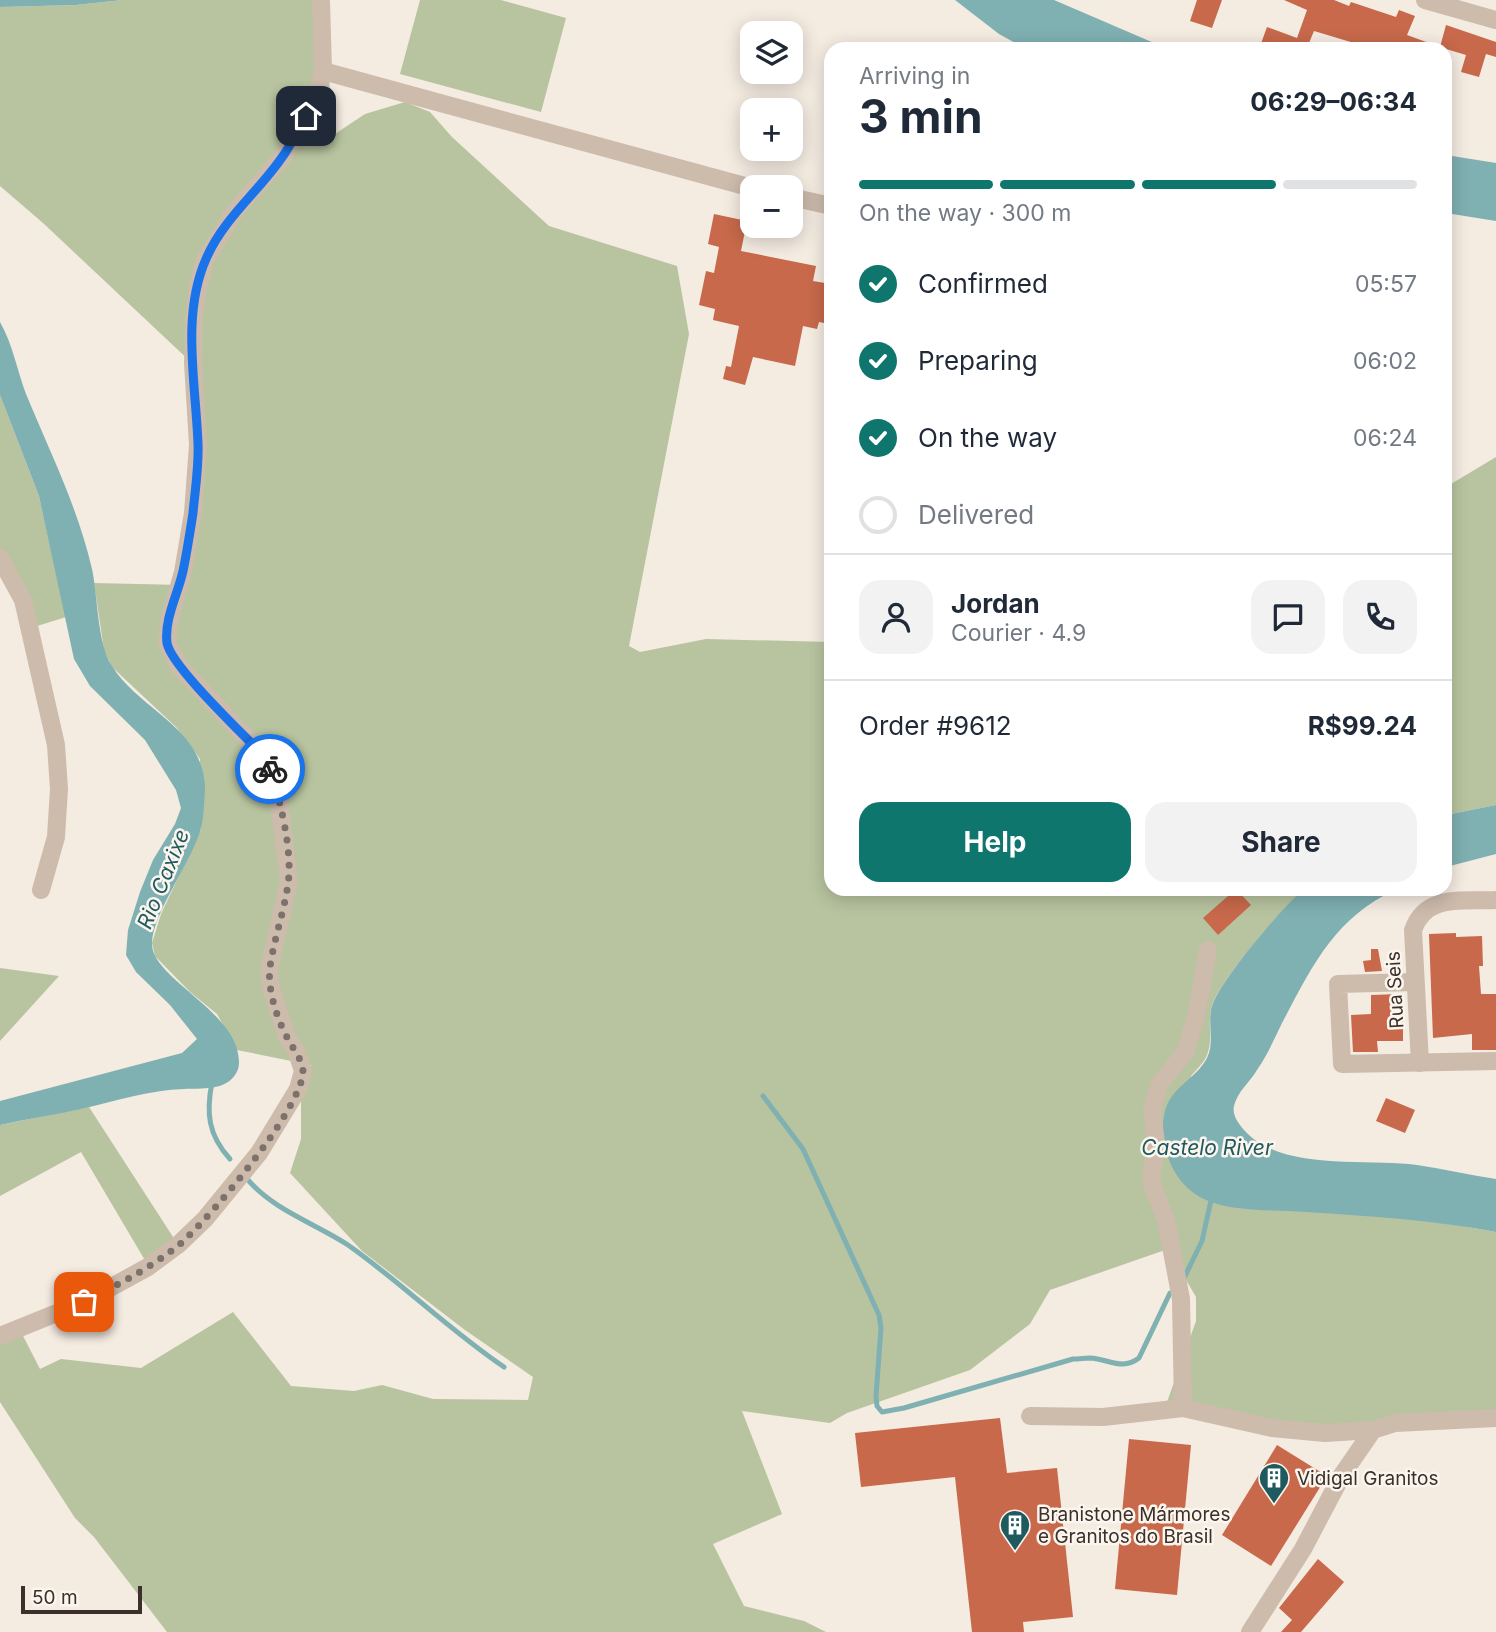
<!DOCTYPE html>
<meta charset="utf-8">
<style>
:root{--surface:#fff;--page:#f2f2f3;--text:#1f2937;--muted:#747a83;--line:#e0e1e3;--accent:#0f766e}
body{margin:0;font-family:Inter,sans-serif;background:var(--page);color:var(--text);height:100vh;display:flex;flex-direction:column;font-size:26px;white-space:nowrap}
*{box-sizing:border-box;margin:0}
p{font-size:23px;color:var(--muted)}
.icon{flex:none;width:38px;height:38px;fill:none;stroke:currentColor;stroke-width:2;stroke-linecap:round;stroke-linejoin:round}
.map{position:relative;flex:1;overflow:hidden}
.side{position:absolute;left:824px;top:42px;width:628px;height:854px;display:flex;flex-direction:column;background:var(--surface);border-radius:21px;box-shadow:0 4px 18px #0003}
.side>*{flex:none}
.controls{position:absolute;left:740px;top:21px;display:grid;gap:14px}
.controls a{display:grid;place-items:center;width:63px;height:63px;border-radius:14px;background:var(--surface);box-shadow:0 4px 18px #0003;font-size:35px}
.scale{position:absolute;left:21px;bottom:18px;width:121px;box-sizing:border-box;padding-left:7px;border:4px solid #3b302b;border-top:0;font-size:19px;line-height:24px;white-space:nowrap;color:#3b302b;-webkit-text-stroke:5px #fbf5ee;paint-order:stroke}
.pin{position:absolute;display:grid;place-items:center;width:60px;height:60px;color:#fff;margin:-30px;border-radius:14px;box-shadow:0 4px 10px #0006}
.courier{position:absolute;display:grid;place-items:center;width:70px;height:70px;margin:-35px;border:5px solid #1a73e8;border-radius:50%;background:#fff;color:#222;box-shadow:0 2px 9px #0007}
.overview em{font-style:normal;font-weight:700}
.overview div{display:flex;flex-direction:column-reverse}
.overview{display:flex;align-items:center;justify-content:space-between;height:119px;padding:0 35px}
h1{font-size:46px;font-weight:700;line-height:52px}
.bar{display:grid;grid-template-columns:repeat(4,1fr);gap:10px 7px;align-content:center;height:84px;padding:0 35px}
.bar i{height:9px;border-radius:5px;background:var(--line)}
.bar .selected{background:var(--accent)}
.bar p{grid-column:span 4}
.line{display:flex;align-items:center;gap:18px;padding:0 35px;border-top:2px solid var(--line)}
.line div{flex:1}
.round{display:grid;place-items:center;flex:none;width:74px;height:74px;border-radius:21px;background:var(--page)}
ol{padding:0 35px;list-style:none}
li{display:flex;align-items:center;gap:21px;height:77px}
li p{margin-inline-start:auto}
li .icon{padding:7px;border-radius:50%;background:var(--accent);color:#fff;stroke-width:4}
li:last-child{color:var(--muted)}
li i{width:38px;height:38px;border:4px solid var(--line);border-radius:50%}
.action{display:flex;gap:14px;margin-top:auto;padding:14px 35px}
.action a{flex:1;height:80px;border-radius:21px;background:var(--accent);color:#fff;font-size:28px;font-weight:700;line-height:80px;text-align:center}
.action a+a{background:var(--page);color:var(--text)}
.map>svg:first-child{display:block}
</style>
<div class="map">
<svg width="1496" height="1632" viewBox="0 0 1496 1632">
<rect width="100%" height="100%" fill="#f4ebe1"/>
<g fill="#b8c4a0">
<path d="M122 0H320L335 134 365 114 405 102 430 112 452 137 549 226 677 266 689 334 629 646 640 652 706 639 831 642V889H1303C1281 911 1224 975 1213 1003 1206 1020 1214 1038 1207 1055 1204 1063 1196 1070 1191 1076L1236 1208C1323 1212 1411 1215 1496 1232V1413L1320 1433 1167 1402 1196 1321V1297L1168 1249 1050 1290 1030 1324 970 1370 847 1413 830 1423 742 1411 782 1514 713 1544 744 1606 804 1621 826 1632H167L94 1537 75 1518 0 1402V1340L20 1330 40 1369 61 1359 141 1368 233 1312 291 1386 354 1391 382 1385 433 1399 528 1400 533 1377 465 1330 362 1251 290 1173 301 1139V1101L311 1065 237 1050 217 1014 190 992 155 956 152 943 161 914 201 829 200 759 176 727 112 667 104 650 94 583 182 585 196 542 193 364 43 223 0 186V7L76 5Z"/>
<path d="M420 0H501L566 18 541 112 400 74Z"/>
<path d="M0 395 39 496 66 617 34 627 0 552Z"/>
<path d="M1496 457V805L1446 815V487Z"/>
<path d="M0 968 59 976 0 1041Z"/>
<path d="M89 1107 175 1240 146 1262 81 1152 0 1196V1125Z"/>
</g>
<g fill="#7fb0b2">
<path d="M0 0H122L76 5 0 7Z"/>
<path d="M955 0H1054L1168 49H1026L999 34Z"/>
<path d="M1446 155 1496 163V221L1446 213Z"/>
<path d="M0 322C13 345 17 370 26 394 50 452 78 508 92 569 98 597 97 643 112 666 140 711 205 728 205 790 204 802 204 817 201 828 193 860 151 915 152 945 153 976 226 1008 237 1049 239 1059 241 1066 235 1075 224 1091 201 1088 184 1089 149 1090 115 1101 81 1109 54 1115 27 1119 0 1125V1101L182 1053 197 1039 170 1005 136 972 126 955 128 930 140 892 153 860 175 824 181 808 176 790 145 740 90 686 74 659 39 496 0 395Z"/>
<path d="M1496 805V854L1446 867V815Z"/>
<path d="M1303 889H1397C1334 918 1313 965 1282 1023 1274 1039 1267 1056 1257 1070 1250 1082 1237 1092 1234 1106 1232 1115 1238 1123 1244 1130 1281 1172 1366 1158 1417 1165 1443 1169 1470 1175 1496 1179V1232C1433 1220 1370 1216 1306 1212 1273 1209 1237 1213 1206 1200 1173 1186 1157 1144 1165 1111 1171 1087 1196 1079 1207 1058 1216 1040 1205 1019 1214 1001 1228 971 1279 912 1303 889Z"/>
</g>
<g fill="none" stroke-linecap="round" stroke-linejoin="round">
<g stroke="#7fb0b2" stroke-width="5">
<path d="M212 1082C206 1113 208 1135 230 1159"/>
<path d="M763 1096 803 1149 879 1315 881 1328 876 1396 877 1406 882 1412 904 1408 1073 1359C1079 1359 1085 1358 1090 1358 1109 1359 1122 1371 1139 1358L1170 1293"/>
<path d="M249 1181C274 1210 316 1224 348 1245 402 1283 449 1330 504 1367"/>
<path d="M1184 1278 1202 1241 1212 1196"/>
</g>
</g>
<g fill="#c8694b">
<path d="M1197 0H1222L1212 28 1190 21Z"/>
<path d="M1284 0H1334L1349 6 1351 2 1396 17 1399 10 1415 16 1407 35 1440 47 1446 25 1496 42V57L1486 54 1479 77 1461 72 1466 55 1446 49H1374L1314 31 1309 43 1321 49H1259L1267 27 1297 38 1307 10Z"/>
<path d="M714 214 747 221 741 251 816 266 813 281 831 284V316L825 315 824 323 819 322 817 329 803 326 795 366 753 357 745 385 723 379 726 366 731 367 739 326 713 320 715 309 699 305 706 271 714 273 719 247 708 244Z"/>
<path d="M1236 889 1251 905 1218 935 1203 918Z"/>
<path d="M1456 933V937L1482 936 1483 966H1479L1481 994H1496V1050H1472V1034L1433 1038 1429 934Z"/>
<path d="M1371 949H1378L1382 971 1365 972 1363 961 1371 960Z"/>
<path d="M1399 994V1012H1403V1041H1377L1378 1052H1353L1351 1015 1371 1014V995Z"/>
<path d="M1386 1098 1415 1110 1405 1133 1376 1121Z"/>
<path d="M1000 1418 1007 1473 1057 1468 1073 1617 1023 1622 1024 1632H972L955 1477 861 1487 855 1433Z"/>
<path d="M1129 1439 1191 1445 1177 1595 1115 1589Z"/>
<path d="M1277 1445 1327 1476 1271 1566 1222 1535Z"/>
<path d="M1318 1559 1344 1582 1301 1632H1281L1292 1620 1279 1608Z"/>
</g>
<g fill="none" stroke-linecap="round" stroke-linejoin="round">
<g stroke="#cdbbac" stroke-width="18">
<path d="M1425 0 1496 20"/>
<path d="M323 71 752 188"/>
<path d="M791 197 831 206"/>
<path d="M0 558 23 600 56 745 59 789 56 837 41 890"/>
<path d="M1414 982 1338 984 1342 1064 1496 1061"/>
<path d="M1420 1063 1413 930C1426 893 1463 902 1496 900"/>
<path d="M0 1336 84 1302 148 1267 179 1244 205 1219 259 1153 298 1089 303 1071 297 1053 287 1037 271 988 269 969 289 881 278 794 270 769 260 752 179 666 167 643 169 622 183 572 193 513 198 445 193 363 194 316 198 288 205 260 220 236 235 211 285 154 318 92 323 71 321 0"/>
<path d="M1183 1408 1181 1299 1166 1220 1151 1182 1156 1143 1152 1110 1159 1085 1185 1052 1196 1017 1208 950"/>
<path d="M1030 1416 1103 1417 1183 1408 1272 1428 1325 1433 1373 1430"/>
<path d="M1250 1632 1303 1549 1342 1475 1373 1430 1395 1423 1496 1418"/>
</g>
</g>
<g fill="none" stroke-linecap="round" stroke-linejoin="round">
<path stroke="#7c716b" stroke-width="7" stroke-dasharray="0 12.6" d="M84 1302C117 1285 151 1268 180 1244 210 1218 301 1110 303 1072 303 1060 293 1049 288 1039 277 1020 267 988 270 967 274 939 284 912 288 884 293 851 280 800 270 769"/>
<path stroke="#1a73e8" stroke-width="9" d="M270 769 260 752C241 732 171 666 167 643 164 619 178 594 183 571 187 552 190 532 193 513 195 491 199 466 198 444 196 385 181 315 206 259 224 217 261 190 285 153 293 141 299 128 306 116"/>
</g>
<defs>
<g id="building-pin" transform="scale(1.575)"><path d="M0 17L-7.5 6A9.5 9.5 0 1 1 7.5 6Z" fill="#1f5a5e" stroke="#fbf5ee"/><path d="M-4-6H4V6H1V3H-1V6H-4ZM-2.5-4.3h1.7v1.8h-1.7ZM.8-4.3h1.7v1.8H.8ZM-2.5-1h1.7V.8h-1.7ZM.8-1h1.7V.8H.8Z" fill="#fff"/></g>
</defs>
<g fill-rule="evenodd">
<use href="#building-pin" x="1274" y="1478"/>
<use href="#building-pin" x="1015" y="1525"/>
</g>
<g text-anchor="middle" dominant-baseline="central" stroke-width="5" stroke-linejoin="round" paint-order="stroke">
<g font-size="19" fill="#3b302b" stroke="#fbf5ee">
<text transform="translate(1395 990) rotate(-93)">Rua Seis</text>
</g>
<g font-size="19" fill="#3b302b" stroke="#fbf5ee" text-anchor="start">
<text x="1297" y="1478">Vidigal Granitos</text>
<text x="1038" y="1514">Branistone Mármores<tspan x="1038" dy="22">e Granitos do Brasil</tspan></text>
</g>
<g font-size="21" font-style="italic" fill="#1f5a5e" stroke="#fbf5ee">
<text transform="translate(163 879) rotate(-68)">Rio Caxixe</text>
<text x="1207" y="1147">Castelo River</text>
</g>
</g>
</svg>
<div class="controls">
<a><svg class="icon" aria-label="layers" viewBox="0 0 24 24"><path d="M12 4l9 5-9 5-9-5zM3 14l9 5 9-5"/></svg></a>
<a>+</a>
<a>−</a>
</div>
<div class="scale">50 m</div>
<div class="pin" style="left:84px;top:1302px;background:#ea580c"><svg class="icon" aria-label="bag" viewBox="0 0 24 24"><path d="M5 8h14l-1 12H6zM9 8a3 3 0 0 1 6 0"/></svg></div>
<div class="pin" style="left:306px;top:116px;background:#1f2937"><svg class="icon" aria-label="home" viewBox="0 0 24 24"><path d="M3 11l9-7 9 7M6 9v11h12V9"/></svg></div>
<div class="courier" style="left:270px;top:769px"><svg class="icon" aria-label="bike" viewBox="0 0 24 24"><circle cx="6" cy="16" r="4"/><circle cx="18" cy="16" r="4"/><path d="M6 16l4-8h5l3 8M10 8l3 8H6M13 5h3"/></svg></div>
<section class="side">
<div class="overview"><div><h1>3 min</h1><p>Arriving in</p></div><em>06:29–06:34</em></div>
<div class="bar"><i class="selected"></i><i class="selected"></i><i class="selected"></i><i></i><p>On the way · 300 m</p></div>
<ol>
<li><svg class="icon" aria-label="check" viewBox="0 0 24 24"><path d="M5 12l5 5 9-10"/></svg>Confirmed<p>05:57</p></li>
<li><svg class="icon" aria-label="check" viewBox="0 0 24 24"><path d="M5 12l5 5 9-10"/></svg>Preparing<p>06:02</p></li>
<li><svg class="icon" aria-label="check" viewBox="0 0 24 24"><path d="M5 12l5 5 9-10"/></svg>On the way<p>06:24</p></li>
<li><i></i>Delivered</li>
</ol>
<div class="line" style="height:126px"><a class="round"><svg class="icon" aria-label="person" viewBox="0 0 24 24"><circle cx="12" cy="8" r="4"/><path d="M4 21q1-7 8-7t8 7"/></svg></a><div><b>Jordan</b><p>Courier · 4.9</p></div><a class="round"><svg class="icon" aria-label="chat" viewBox="0 0 24 24"><path d="M4 5h16v11H9l-5 4z"/></svg></a><a class="round"><svg class="icon" aria-label="phone" viewBox="0 0 24 24"><path d="M5 4h4l2 5-3 2q2 4 5 5l2-3 5 2v4C11 20 4 13 5 4z"/></svg></a></div>
<div class="line" style="height:91px"><div>Order #9612</div><b>R$99.24</b></div>
<div class="action"><a>Help</a><a>Share</a></div>
</section>
</div>
